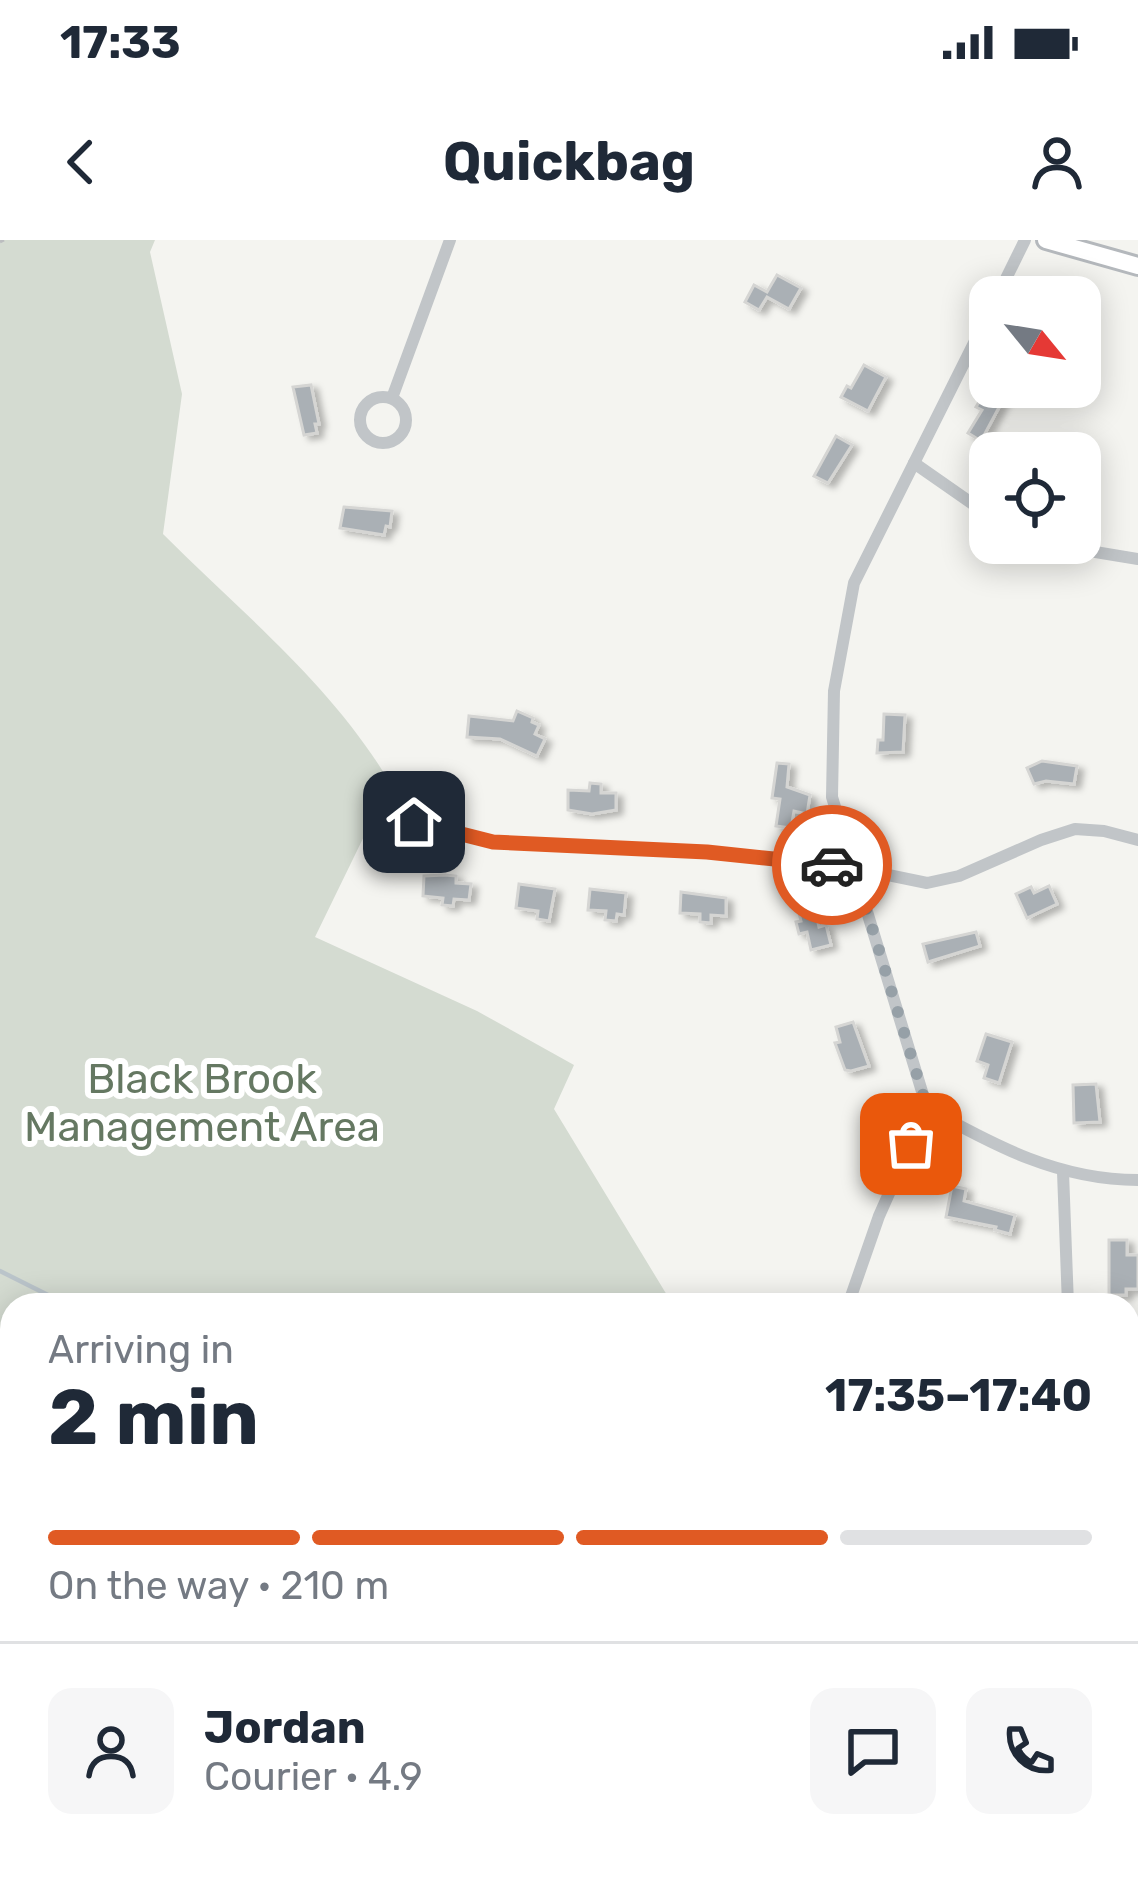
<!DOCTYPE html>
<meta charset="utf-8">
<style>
:root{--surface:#fff;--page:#f6f6f7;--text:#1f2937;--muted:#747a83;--line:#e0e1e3;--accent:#e05a23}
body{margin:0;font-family:Rubik,sans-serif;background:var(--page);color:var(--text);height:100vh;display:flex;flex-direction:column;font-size:45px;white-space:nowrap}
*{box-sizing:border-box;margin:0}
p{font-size:39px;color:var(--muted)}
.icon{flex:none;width:66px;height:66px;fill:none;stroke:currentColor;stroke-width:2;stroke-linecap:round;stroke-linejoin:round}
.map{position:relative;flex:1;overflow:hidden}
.side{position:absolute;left:0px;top:1053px;width:1140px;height:591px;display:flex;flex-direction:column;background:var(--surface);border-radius:36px 36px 0 0;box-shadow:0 6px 30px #0003}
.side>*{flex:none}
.needle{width:78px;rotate:120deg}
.buttons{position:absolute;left:969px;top:36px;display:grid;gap:24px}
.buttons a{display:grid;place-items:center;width:132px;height:132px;border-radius:24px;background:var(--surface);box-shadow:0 6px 30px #0003;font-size:60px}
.pin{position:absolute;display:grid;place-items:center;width:102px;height:102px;color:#fff;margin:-51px;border-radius:24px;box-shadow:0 6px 18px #0006}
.courier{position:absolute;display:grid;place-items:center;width:120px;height:120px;margin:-60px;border:9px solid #e05a23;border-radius:50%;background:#fff;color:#222;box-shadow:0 3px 15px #0007}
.summary em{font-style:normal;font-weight:700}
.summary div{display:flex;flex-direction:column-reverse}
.summary{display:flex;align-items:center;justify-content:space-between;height:204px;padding:0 48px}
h1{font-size:78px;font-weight:700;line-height:90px}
.bar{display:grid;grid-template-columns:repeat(4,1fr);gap:18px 12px;align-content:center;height:144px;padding:0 48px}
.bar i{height:15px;border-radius:9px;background:var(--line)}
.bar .selected{background:var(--accent)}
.bar p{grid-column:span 4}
.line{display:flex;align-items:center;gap:30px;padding:0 48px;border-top:3px solid var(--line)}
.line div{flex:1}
.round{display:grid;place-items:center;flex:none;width:126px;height:126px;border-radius:24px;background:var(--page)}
.status{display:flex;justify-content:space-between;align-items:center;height:84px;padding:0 60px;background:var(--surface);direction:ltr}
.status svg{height:33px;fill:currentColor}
header{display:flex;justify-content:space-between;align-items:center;height:156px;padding:0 48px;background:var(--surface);font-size:54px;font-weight:700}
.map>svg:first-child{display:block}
</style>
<div class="status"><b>17:33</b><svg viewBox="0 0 49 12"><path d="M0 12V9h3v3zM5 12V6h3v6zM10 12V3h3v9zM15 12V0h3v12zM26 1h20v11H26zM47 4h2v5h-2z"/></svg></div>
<header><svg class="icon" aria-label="back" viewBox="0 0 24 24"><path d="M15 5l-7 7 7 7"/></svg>Quickbag<svg class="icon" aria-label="person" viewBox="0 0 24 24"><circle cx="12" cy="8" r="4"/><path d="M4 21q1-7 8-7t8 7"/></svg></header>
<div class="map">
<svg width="1138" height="1642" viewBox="0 0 1138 1642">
<defs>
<filter id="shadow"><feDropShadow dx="6" dy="4" stdDeviation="3" flood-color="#0004"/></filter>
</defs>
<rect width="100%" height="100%" fill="#f4f4f0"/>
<path fill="#d4dbd1" d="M0 0H155L150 12 182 154 163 294C242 373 333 446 390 543L315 697 477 771 574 825 554 869 673 1065H12V1132L0 1176Z"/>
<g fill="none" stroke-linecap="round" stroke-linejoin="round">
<g stroke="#bac4ca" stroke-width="4.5">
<path d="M0 1031 68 1065"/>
<path d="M946 1632 961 1642"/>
</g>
</g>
<g fill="#aab0b5" stroke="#d5d5d3" stroke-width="3" filter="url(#shadow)">
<path d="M777 35 801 48 789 69 767 57 759 70 745 62 754 45 767 52Z"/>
<path d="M864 125 886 137 868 171 841 157 847 146 851 148Z"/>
<path d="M311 145 319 184H315L317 193 304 195 293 147Z"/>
<path d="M989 146 1005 156 981 201 968 193 982 170 976 167Z"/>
<path d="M836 196 852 205 828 243 814 236Z"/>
<path d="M344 267 392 271 390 287 386 286 384 295 340 288Z"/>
<path d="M517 471 533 478 532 482 539 485 535 494 545 499 537 516 500 499 467 497 469 476 513 481Z"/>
<path d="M884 474 905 475 903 512 877 513 878 500H883Z"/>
<path d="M1042 521 1077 526 1074 544 1046 541 1034 544 1027 528Z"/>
<path d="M777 523 789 524 787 547 810 555 807 574 794 571 791 588 776 586 780 559 772 558Z"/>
<path d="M590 543 601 544V553H616V570L592 574 568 570V550L589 551Z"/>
<path d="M445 635 456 636V643L471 644 469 660 454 659 453 666 442 665 443 658 423 656 424 636Z"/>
<path d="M519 644 555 649 549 681 537 679 538 671 516 668Z"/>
<path d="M1049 646 1057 664 1027 678 1016 654 1031 647 1034 653Z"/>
<path d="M590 649 626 653 624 675 617 674 616 681 605 680 606 671 588 670Z"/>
<path d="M681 652 726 658V676L711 675V683L700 682V674L680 673Z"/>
<path d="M813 661 819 687 826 685 831 705 811 710 807 692 799 694 796 682 801 681 797 665Z"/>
<path d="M976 692 980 706 928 722 923 704Z"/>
<path d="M853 782 869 826 851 831 845 830 835 803 840 802 836 787Z"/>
<path d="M986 794 1012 802 999 843 984 838 988 825 977 821Z"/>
<path d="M1096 844 1100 882 1074 883 1073 845Z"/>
<path d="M952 946 966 949 964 961 1015 975 1010 994 995 990 996 987 946 977Z"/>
<path d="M1109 1000H1127V1015H1138V1049H1126V1055H1109Z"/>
</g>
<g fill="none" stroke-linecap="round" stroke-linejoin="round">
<g stroke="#b4b8bc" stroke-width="22">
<path id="secondary" d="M1046 0 1138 26"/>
</g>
<path stroke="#bbbdbf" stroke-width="3" stroke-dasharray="6 6" stroke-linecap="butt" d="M0 2 4 0"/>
<g stroke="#c1c5c8" stroke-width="12">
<path d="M997 57 1025 0"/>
<circle cx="383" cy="180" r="23"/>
<path d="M392 158 450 0"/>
<path d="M914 223 990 276"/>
<path d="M1041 303 1138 319"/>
<path d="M414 582 493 602 707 612 854 628 927 643 959 636 1041 600 1075 589 1104 591 1138 600"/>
<path d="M927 868C995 906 1059 940 1138 940"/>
<path d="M1063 932 1068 1065"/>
<path d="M848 1065 879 976 927 868 832 557 834 451 854 343 990 71"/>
<path d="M0 1526 12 1528"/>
<path d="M422 1632 454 1642"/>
<path d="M567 1642 571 1632"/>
</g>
<use href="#secondary" stroke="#fff" stroke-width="16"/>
</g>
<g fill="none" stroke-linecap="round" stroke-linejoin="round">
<path stroke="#96a0a7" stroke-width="12" stroke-dasharray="0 21.6" d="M832 625 854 628 927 868 911 904"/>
<path stroke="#e05a23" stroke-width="15" d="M414 582 493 602 707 612 832 625"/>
</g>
<g text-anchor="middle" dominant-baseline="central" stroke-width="12" stroke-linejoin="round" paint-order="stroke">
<g font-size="42" fill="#657862" stroke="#fff">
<text x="202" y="839">Black Brook<tspan x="202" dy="48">Management Area</tspan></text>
</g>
</g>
</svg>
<div class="buttons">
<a><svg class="needle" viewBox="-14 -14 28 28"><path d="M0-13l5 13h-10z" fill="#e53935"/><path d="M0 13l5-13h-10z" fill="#747a83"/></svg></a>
<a><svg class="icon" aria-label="locate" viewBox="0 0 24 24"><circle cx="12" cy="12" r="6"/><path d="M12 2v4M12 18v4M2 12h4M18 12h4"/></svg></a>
</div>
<div class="pin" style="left:911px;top:904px;background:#ea580c"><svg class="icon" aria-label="bag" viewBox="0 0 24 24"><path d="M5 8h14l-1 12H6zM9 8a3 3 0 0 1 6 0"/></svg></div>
<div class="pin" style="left:414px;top:582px;background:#1f2937"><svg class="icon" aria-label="home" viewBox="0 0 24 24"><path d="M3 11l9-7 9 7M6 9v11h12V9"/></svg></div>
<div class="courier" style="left:832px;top:625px"><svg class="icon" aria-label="car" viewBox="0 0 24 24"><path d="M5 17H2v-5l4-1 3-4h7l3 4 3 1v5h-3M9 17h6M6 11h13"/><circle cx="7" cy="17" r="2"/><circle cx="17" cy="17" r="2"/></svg></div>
<section class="side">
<div class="summary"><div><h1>2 min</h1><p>Arriving in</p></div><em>17:35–17:40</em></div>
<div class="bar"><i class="selected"></i><i class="selected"></i><i class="selected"></i><i></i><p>On the way · 210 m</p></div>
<div class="line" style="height:216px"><a class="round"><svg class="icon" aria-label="person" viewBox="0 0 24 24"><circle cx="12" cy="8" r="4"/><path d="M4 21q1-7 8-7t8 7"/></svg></a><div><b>Jordan</b><p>Courier · 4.9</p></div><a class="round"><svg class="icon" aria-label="chat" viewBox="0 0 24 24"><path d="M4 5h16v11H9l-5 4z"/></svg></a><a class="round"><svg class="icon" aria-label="phone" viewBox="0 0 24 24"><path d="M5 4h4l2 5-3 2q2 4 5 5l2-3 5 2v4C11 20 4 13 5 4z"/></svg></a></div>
</section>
</div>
